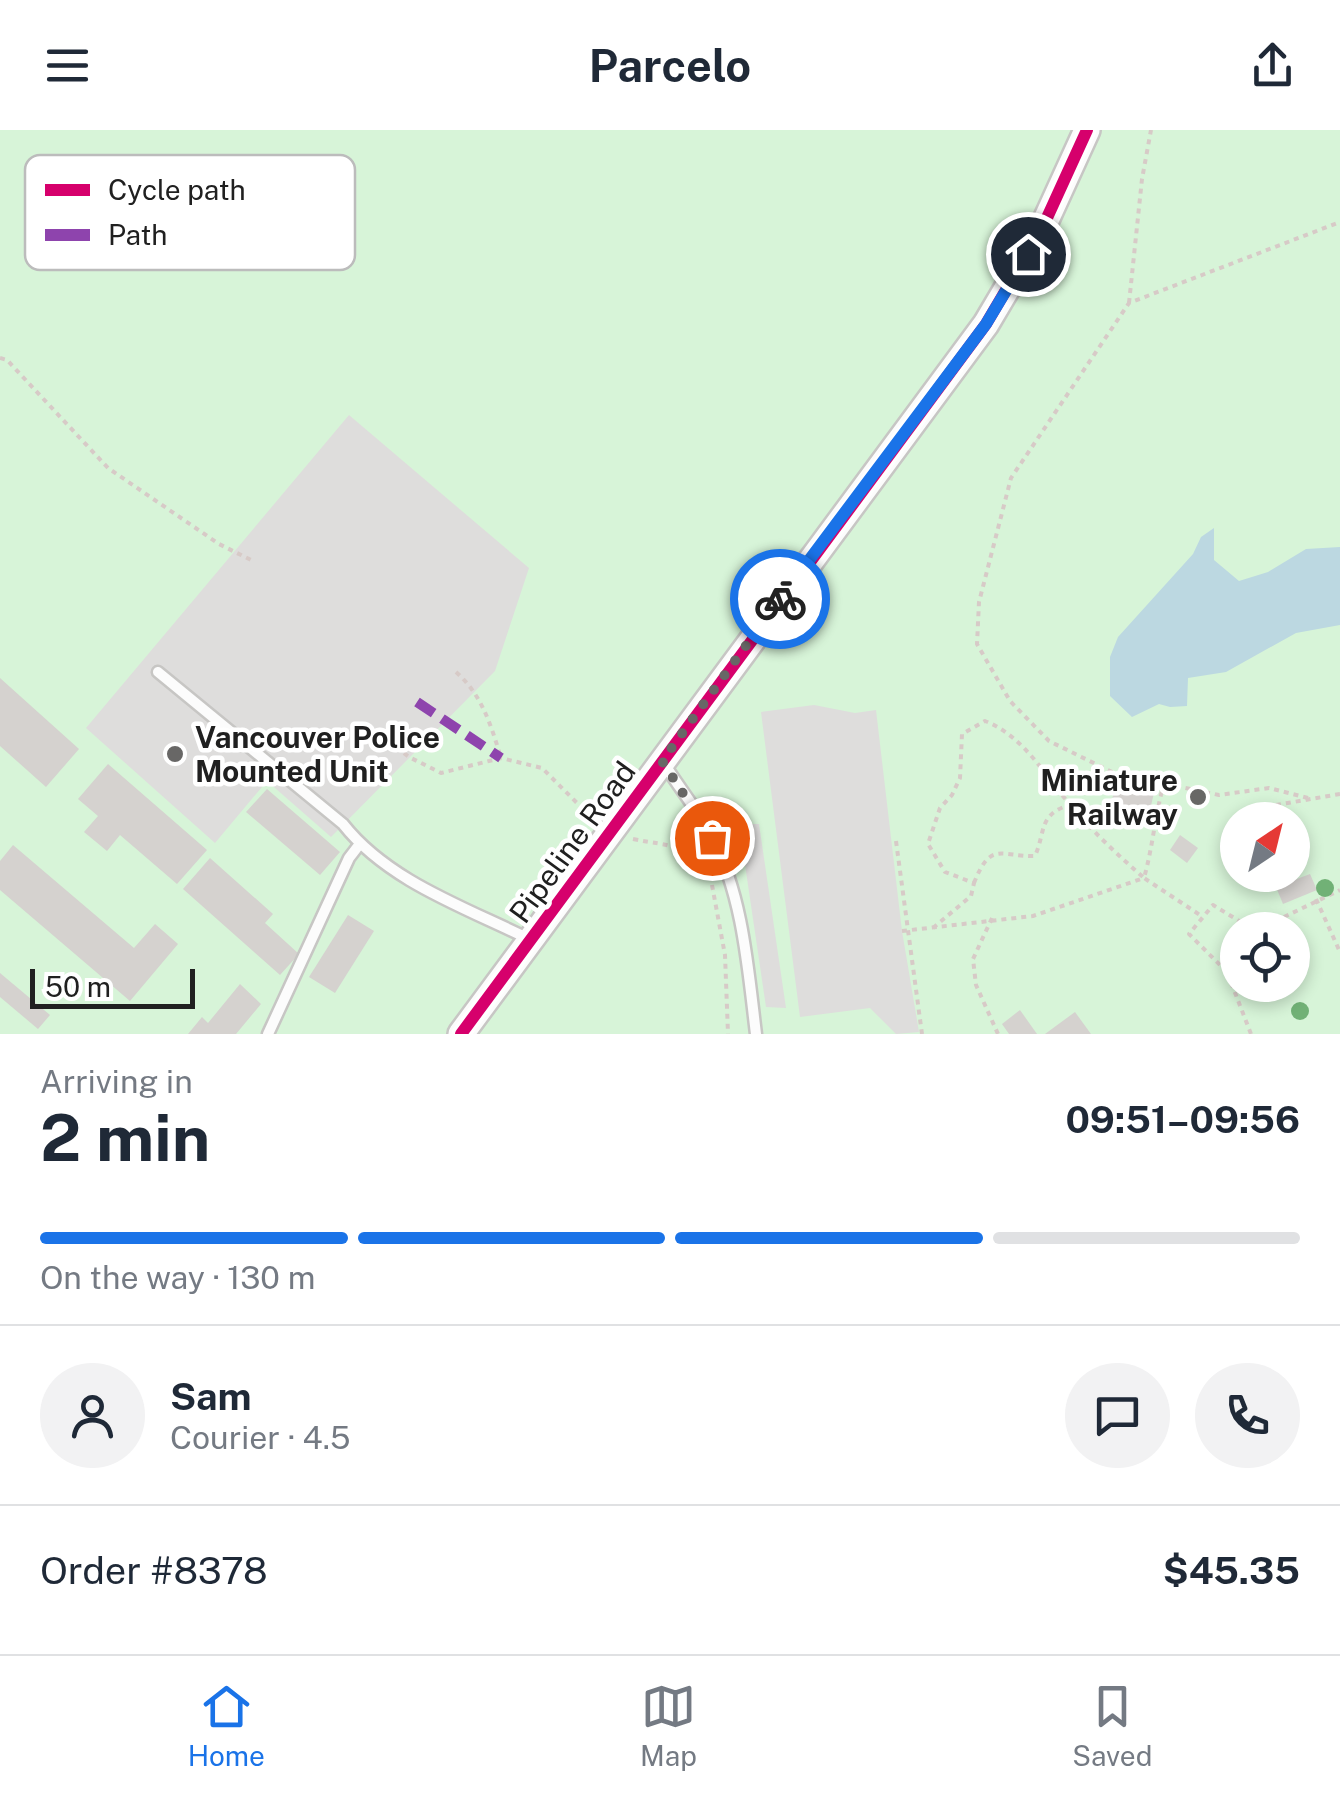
<!DOCTYPE html>
<meta charset="utf-8">
<style>
:root{--surface:#fff;--page:#f2f2f3;--text:#1f2937;--muted:#747a83;--line:#e0e1e3;--accent:#1a73e8}
body{margin:0;font-family:"Public Sans",sans-serif;background:var(--page);color:var(--text);height:100vh;display:flex;flex-direction:column;font-size:38px;white-space:nowrap}
*{box-sizing:border-box;margin:0}
p{font-size:32px;color:var(--muted)}
.icon{flex:none;width:55px;height:55px;fill:none;stroke:currentColor;stroke-width:2;stroke-linecap:round;stroke-linejoin:round}
.map{position:relative;height:904px;overflow:hidden}
.side{display:flex;flex-direction:column;background:var(--surface);flex:1}
.side>*{flex:none}
.needle{width:65px;rotate:35deg}
.fabs{position:absolute;left:1220px;top:672px;display:grid;gap:20px}
.fabs a{display:grid;place-items:center;width:90px;height:90px;border-radius:50%;background:var(--surface);box-shadow:0 5px 15px #0003;font-size:50px}
.scale{position:absolute;left:30px;bottom:25px;width:165px;box-sizing:border-box;padding-left:10px;border:5px solid #202020;border-top:0;font-size:28px;line-height:35px;white-space:nowrap;color:#202020;-webkit-text-stroke:8px #fff;paint-order:stroke}
.pin{position:absolute;display:grid;place-items:center;width:85px;height:85px;color:#fff;margin:-42px;border:5px solid #fff;border-radius:50%;box-shadow:0 2px 10px #0007}
.courier{position:absolute;display:grid;place-items:center;width:100px;height:100px;margin:-50px;border:8px solid #1a73e8;border-radius:50%;background:#fff;color:#222;box-shadow:0 2px 12px #0007}
.overview em{font-style:normal;font-weight:700}
.overview div{display:flex;flex-direction:column-reverse}
.overview{display:flex;align-items:center;justify-content:space-between;height:170px;padding:0 40px}
h1{font-size:65px;font-weight:700;line-height:75px}
.bar{display:grid;grid-template-columns:repeat(4,1fr);gap:15px 10px;align-content:center;height:120px;padding:0 40px}
.bar i{height:12px;border-radius:8px;background:var(--line)}
.bar .active{background:var(--accent)}
.bar p{grid-column:span 4}
.line{display:flex;align-items:center;gap:25px;padding:0 40px;border-top:2px solid var(--line)}
.line div{flex:1}
.round{display:grid;place-items:center;flex:none;width:105px;height:105px;border-radius:52px;background:var(--page)}
header{display:flex;justify-content:space-between;align-items:center;height:130px;padding:0 40px;background:var(--surface);font-size:45px;font-weight:700}
.dock{display:flex;justify-content:space-around;align-items:center;height:140px;border-top:2px solid var(--line);background:var(--surface);font-size:28px;color:var(--muted)}
.dock a{display:grid;justify-items:center;gap:5px}
.dock .active{color:var(--accent)}
.map>svg:first-child{display:block}
</style>
<header><svg class="icon" aria-label="menu" viewBox="0 0 24 24"><path d="M4 6h16M4 12h16M4 18h16"/></svg>Parcelo<svg class="icon" aria-label="share" viewBox="0 0 24 24"><path d="M12 15V3M7 8l5-5 5 5M5 13v7h14v-7"/></svg></header>
<div class="map">
<svg width="1340" height="904" viewBox="0 0 1340 904">
<rect width="100%" height="100%" fill="#eeece8"/>
<path fill="#d7f4d8" fill-rule="evenodd" d="M0 0H1340V904H0ZM1238 690H1292V745H1238ZM1238 800H1292V855H1238Z"/>
<g fill="#dedddc">
<path d="M349 285 529 438 495 541 331 707 267 651 215 713 86 598Z"/>
<path d="M814 575 855 583 876 580 902 801 919 902 896 904 870 878 800 887 761 582Z"/>
<path d="M739 694H759L786 878 766 877Z"/>
</g>
<path fill="#bcd8e1" d="M1214 398V430L1239 451 1268 442 1306 419 1340 417V495L1296 503 1226 542 1188 548 1187 576 1170 577 1159 574 1132 587 1110 566V527L1118 507 1193 424 1201 407Z"/>
<g fill="#d5d2cf">
<path d="M0 548 79 619 46 657 0 616Z"/>
<path d="M108 634 207 720 177 754 120 705 107 721 84 702 98 686 78 669Z"/>
<path d="M1117 647 1156 654 1150 680 1135 677 1134 684 1110 679Z"/>
<path d="M267 659 340 722 320 745 246 682Z"/>
<path d="M1180 705 1198 718 1187 733 1170 720Z"/>
<path d="M13 715 134 818 155 794 178 814 130 871 0 760V731Z"/>
<path d="M210 728 273 784 265 793 299 824 280 845 183 759Z"/>
<path d="M1310 744 1317 760 1283 774 1276 757Z"/>
<path d="M348 785 374 801 335 863 309 847Z"/>
<path d="M0 843 50 885 38 899 0 867Z"/>
<path d="M240 854 261 874 236 904H188L202 887 208 893Z"/>
<path d="M1020 880 1037 904H1009L1002 894Z"/>
<path d="M1075 882 1091 904H1045Z"/>
</g>
<g fill="none" stroke-linecap="round" stroke-linejoin="round">
<g stroke="#c7c6c4" stroke-width="15">
<g id="service">
<path d="M158 542 343 694C388 751 464 777 527 808"/>
<path d="M665 635C680 659 699 682 712 707 743 766 748 839 756 904"/>
<path d="M268 904 349 728 359 715"/>
</g>
</g>
<g stroke="#c7c6c4" stroke-width="30">
<path id="tertiary" d="M461 904 986 194 1041 101 1087 0"/>
</g>
<g stroke="#d7cac7" stroke-width="4" stroke-dasharray="5 5" stroke-linecap="butt">
<path d="M1129 173 1142 49 1151 0"/>
<path d="M0 228 7 230 108 338 219 414 251 430"/>
<path d="M456 542C482 565 491 595 501 628"/>
<path d="M396 617 409 627 441 643 501 628 542 638 592 688"/>
<path d="M1308 668 1269 658 1219 665 1114 643 1049 611 1010 571 977 514 979 472 1011 348 1129 173 1340 92"/>
<path d="M1276 675 1340 664"/>
<path d="M633 709C672 717 684 712 710 746"/>
<path d="M896 711 922 904"/>
<path d="M974 753C991 710 1001 727 1035 726 1046 701 1038 685 1069 675"/>
<path d="M712 755 725 825 728 904"/>
<path d="M1316 769 1340 822"/>
<path d="M992 788 973 829 976 855 998 904"/>
<path d="M933 798 971 766 974 753 945 742 928 714 940 678 952 665 960 648 962 604 985 591C1024 606 1046 647 1072 677 1094 703 1119 726 1144 748 1153 716 1155 685 1164 653"/>
<path d="M1257 800 1340 760"/>
<path d="M902 801 1033 786 1144 748 1203 787"/>
<path d="M1238 827 1227 842 1251 904"/>
<path d="M1227 842 1189 804 1213 775 1254 800"/>
</g>
<use href="#service" stroke="#fcfcfc" stroke-width="10"/>
<use href="#tertiary" stroke="#fcfcfc" stroke-width="25"/>
<path stroke="#8e44ad" stroke-width="10" stroke-dasharray="20 10" stroke-linecap="butt" d="M417 572 501 628"/>
<g stroke="#fff" stroke-width="19">
<path id="cycleway" d="M461 904 986 194 1041 101 1087 0"/>
</g>
<use href="#cycleway" stroke="#d6006c" stroke-width="12"/>
</g>
<g fill="#71b176">
<circle cx="1325" cy="758" r="9"/>
<circle cx="1300" cy="881" r="9"/>
</g>
<g fill="none" stroke-linecap="round" stroke-linejoin="round">
<path stroke="#686766" stroke-width="10" stroke-dasharray="0 18" d="M712 708 662 631 780 469"/>
<path stroke="#1a73e8" stroke-width="12" d="M780 469 986 194 1028 124"/>
</g>
<g fill="#686766" stroke="#fff" stroke-width="4">
<circle cx="175" cy="624" r="10"/>
<circle cx="1198" cy="667" r="10"/>
</g>
<g text-anchor="middle" dominant-baseline="central" stroke-width="9" stroke-linejoin="round" paint-order="stroke">
<g font-size="30" font-weight="bold" fill="#202020" stroke="#fff" text-anchor="start">
<text x="195" y="607">Vancouver Police<tspan x="195" dy="34">Mounted Unit</tspan></text>
<text x="1178" y="650" text-anchor="end">Miniature<tspan x="1178" dy="34">Railway</tspan></text>
</g>
<g font-size="30" fill="#202020" stroke="#fff">
<text transform="translate(572 712) rotate(-54)">Pipeline Road</text>
</g>
</g>
<rect x="25" y="25" width="330" height="115" rx="15" fill="#fff" stroke="#bcbcbc" stroke-width="2.5"/>
<rect x="45" y="54" width="45" height="12" fill="#d6006c"/>
<rect x="45" y="99" width="45" height="12" fill="#8e44ad"/>
<g font-size="28" fill="#202020">
<text x="108" y="70">Cycle path</text>
<text x="108" y="115">Path</text>
</g>
</svg>
<div class="fabs">
<a><svg class="needle" viewBox="-14 -14 28 28"><path d="M0-13l5 13h-10z" fill="#e53935"/><path d="M0 13l5-13h-10z" fill="#747a83"/></svg></a>
<a><svg class="icon" aria-label="locate" viewBox="0 0 24 24"><circle cx="12" cy="12" r="6"/><path d="M12 2v4M12 18v4M2 12h4M18 12h4"/></svg></a>
</div>
<div class="scale">50 m</div>
<div class="pin" style="left:712px;top:708px;background:#ea580c"><svg class="icon" aria-label="bag" viewBox="0 0 24 24"><path d="M5 8h14l-1 12H6zM9 8a3 3 0 0 1 6 0"/></svg></div>
<div class="pin" style="left:1028px;top:124px;background:#1f2937"><svg class="icon" aria-label="home" viewBox="0 0 24 24"><path d="M3 11l9-7 9 7M6 9v11h12V9"/></svg></div>
<div class="courier" style="left:780px;top:469px"><svg class="icon" aria-label="bike" viewBox="0 0 24 24"><circle cx="6" cy="16" r="4"/><circle cx="18" cy="16" r="4"/><path d="M6 16l4-8h5l3 8M10 8l3 8H6M13 5h3"/></svg></div>
</div>
<section class="side">
<div class="overview"><div><h1>2 min</h1><p>Arriving in</p></div><em>09:51–09:56</em></div>
<div class="bar"><i class="active"></i><i class="active"></i><i class="active"></i><i></i><p>On the way · 130 m</p></div>
<div class="line" style="height:180px"><a class="round"><svg class="icon" aria-label="person" viewBox="0 0 24 24"><circle cx="12" cy="8" r="4"/><path d="M4 21q1-7 8-7t8 7"/></svg></a><div><b>Sam</b><p>Courier · 4.5</p></div><a class="round"><svg class="icon" aria-label="chat" viewBox="0 0 24 24"><path d="M4 5h16v11H9l-5 4z"/></svg></a><a class="round"><svg class="icon" aria-label="phone" viewBox="0 0 24 24"><path d="M5 4h4l2 5-3 2q2 4 5 5l2-3 5 2v4C11 20 4 13 5 4z"/></svg></a></div>
<div class="line" style="height:130px"><div>Order #8378</div><b>$45.35</b></div>
</section>
<nav class="dock">
<a class="active"><svg class="icon" aria-label="home" viewBox="0 0 24 24"><path d="M3 11l9-7 9 7M6 9v11h12V9"/></svg>Home</a>
<a><svg class="icon" aria-label="map" viewBox="0 0 24 24"><path d="M3 6l6-2 6 2 6-2v14l-6 2-6-2-6 2zM9 4v14M15 6v14"/></svg>Map</a>
<a><svg class="icon" aria-label="saved" viewBox="0 0 24 24"><path d="M7 4h10v16l-5-4-5 4z"/></svg>Saved</a>
</nav>
